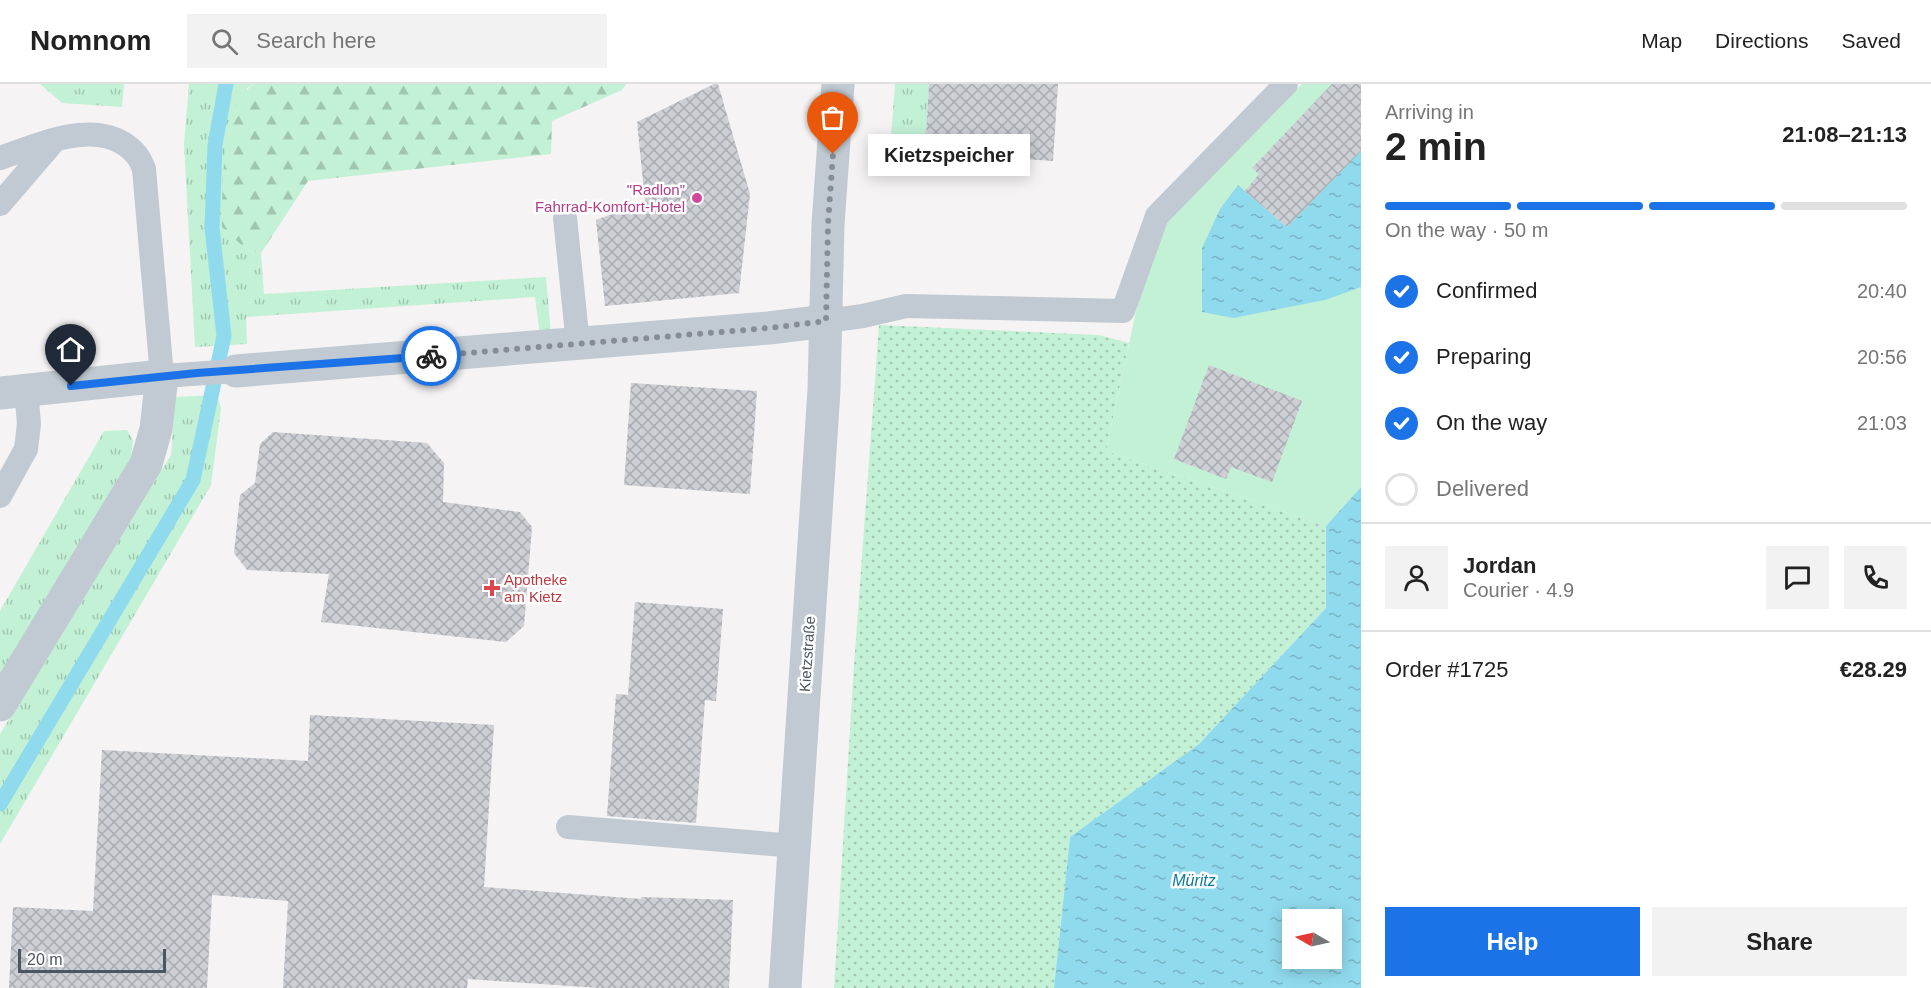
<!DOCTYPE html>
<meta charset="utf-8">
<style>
:root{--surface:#fff;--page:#f2f2f2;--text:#222;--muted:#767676;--line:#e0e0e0;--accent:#1b73e7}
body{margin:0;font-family:Helvetica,sans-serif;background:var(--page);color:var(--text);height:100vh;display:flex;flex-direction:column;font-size:22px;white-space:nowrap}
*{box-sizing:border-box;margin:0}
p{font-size:20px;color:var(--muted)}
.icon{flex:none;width:33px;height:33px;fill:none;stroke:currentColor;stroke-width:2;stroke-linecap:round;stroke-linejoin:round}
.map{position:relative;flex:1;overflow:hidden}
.drawer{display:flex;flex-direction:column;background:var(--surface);width:570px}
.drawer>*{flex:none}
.needle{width:39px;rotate:279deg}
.buttons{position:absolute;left:1282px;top:825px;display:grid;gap:12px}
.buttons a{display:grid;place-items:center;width:60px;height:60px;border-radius:0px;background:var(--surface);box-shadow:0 3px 15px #0003;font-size:30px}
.scale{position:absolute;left:18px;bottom:15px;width:148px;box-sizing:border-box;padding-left:6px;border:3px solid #4a5661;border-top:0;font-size:16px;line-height:21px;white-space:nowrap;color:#4a5661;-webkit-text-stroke:4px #fff;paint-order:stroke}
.pin{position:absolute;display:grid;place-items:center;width:51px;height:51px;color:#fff;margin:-62px -26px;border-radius:50% 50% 50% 0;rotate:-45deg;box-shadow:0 0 6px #0007}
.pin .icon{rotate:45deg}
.courier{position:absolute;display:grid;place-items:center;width:60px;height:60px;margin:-30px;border:4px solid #1b73e7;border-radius:50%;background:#fff;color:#222;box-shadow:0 2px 8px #0007}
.bubble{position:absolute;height:42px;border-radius:0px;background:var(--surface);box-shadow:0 3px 15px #0003;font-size:20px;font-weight:700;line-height:42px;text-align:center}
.summary em{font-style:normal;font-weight:700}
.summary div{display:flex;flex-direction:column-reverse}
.summary{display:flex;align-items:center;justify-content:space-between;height:102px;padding:0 24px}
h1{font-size:39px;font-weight:700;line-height:45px}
.bar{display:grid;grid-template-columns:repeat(4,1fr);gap:9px 6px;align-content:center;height:72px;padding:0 24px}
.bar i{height:8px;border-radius:4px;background:var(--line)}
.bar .selected{background:var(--accent)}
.bar p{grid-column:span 4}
.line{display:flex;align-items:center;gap:15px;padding:0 24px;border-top:2px solid var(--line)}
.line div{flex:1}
.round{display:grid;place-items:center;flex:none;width:63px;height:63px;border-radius:0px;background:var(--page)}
ol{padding:0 24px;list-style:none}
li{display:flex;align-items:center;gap:18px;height:66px}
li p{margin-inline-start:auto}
li .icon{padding:6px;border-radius:50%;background:var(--accent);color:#fff;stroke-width:4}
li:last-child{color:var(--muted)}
li i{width:33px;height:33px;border:3px solid var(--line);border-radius:50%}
.cta{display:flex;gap:12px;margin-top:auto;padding:12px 24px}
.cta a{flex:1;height:69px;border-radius:0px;background:var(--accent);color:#fff;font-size:24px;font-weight:700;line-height:69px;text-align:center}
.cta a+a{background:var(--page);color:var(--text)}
header{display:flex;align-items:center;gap:36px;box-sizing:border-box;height:84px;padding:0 30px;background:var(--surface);border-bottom:2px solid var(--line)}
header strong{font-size:28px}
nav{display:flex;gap:33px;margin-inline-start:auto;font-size:21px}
.search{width:420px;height:54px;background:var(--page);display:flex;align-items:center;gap:15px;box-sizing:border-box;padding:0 21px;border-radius:0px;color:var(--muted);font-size:22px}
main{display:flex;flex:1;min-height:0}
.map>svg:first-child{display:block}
</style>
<header>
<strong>Nomnom</strong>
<div class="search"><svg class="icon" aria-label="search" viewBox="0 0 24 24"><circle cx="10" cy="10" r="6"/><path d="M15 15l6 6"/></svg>Search here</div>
<nav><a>Map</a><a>Directions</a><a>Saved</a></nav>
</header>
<main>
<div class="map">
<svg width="1361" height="904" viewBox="0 0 1361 904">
<defs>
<pattern id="grass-tufts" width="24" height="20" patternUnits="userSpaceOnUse" patternTransform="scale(1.5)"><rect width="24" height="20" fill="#c3f1d5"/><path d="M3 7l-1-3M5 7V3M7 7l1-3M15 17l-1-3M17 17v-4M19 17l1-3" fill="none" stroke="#a0c6b0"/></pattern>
<pattern id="forest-firs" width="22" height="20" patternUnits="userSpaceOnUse" patternTransform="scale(1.5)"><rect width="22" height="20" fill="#c3f1d5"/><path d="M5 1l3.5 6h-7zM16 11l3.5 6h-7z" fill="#a0c6b0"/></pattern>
<pattern id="park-dots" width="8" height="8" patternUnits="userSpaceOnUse" patternTransform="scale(1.5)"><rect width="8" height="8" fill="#c3f1d5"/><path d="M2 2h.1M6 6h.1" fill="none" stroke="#a0c6b0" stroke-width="1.8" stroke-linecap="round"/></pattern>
<pattern id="water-ripples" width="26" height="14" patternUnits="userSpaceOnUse" patternTransform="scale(1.5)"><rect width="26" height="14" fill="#90daee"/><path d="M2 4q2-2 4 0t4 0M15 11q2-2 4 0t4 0" fill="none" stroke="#78b4c4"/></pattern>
<pattern id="building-cross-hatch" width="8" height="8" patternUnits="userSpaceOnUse" patternTransform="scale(1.5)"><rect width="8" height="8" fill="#cdcfd5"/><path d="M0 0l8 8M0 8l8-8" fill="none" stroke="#a8abb0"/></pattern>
</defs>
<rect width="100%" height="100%" fill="#f5f3f3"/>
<g fill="url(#grass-tufts)">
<path d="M40 0H124L122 23 62 19Z"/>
<path d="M189 0H255L247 4V166L261 169 264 210 546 193 551 250 540 251 535 213 246 233 247 260 195 263 184 60Z"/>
<path d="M895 0H929L925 68 890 66Z"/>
<path d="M217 311 221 324 211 401 0 760V650L171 371 175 313Z"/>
<path d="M127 346 133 356 131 373 0 593V527L104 347Z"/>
</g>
<path fill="url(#forest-firs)" d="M255 0H626L622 6 552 37 551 70 308 97 261 169 247 166 222 143C223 107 220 19 255 0Z"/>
<path fill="url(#park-dots)" d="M879 241 1099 251 1129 259 1106 367 1326 442V524L1199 660 1070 753 1054 904H834L854 581Z"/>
<path fill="#c3f1d5" d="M1302 0H1361V403L1326 442 1106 367 1138 218 1165 140Z"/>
<g fill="url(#water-ripples)" fill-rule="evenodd">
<path d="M1361 67V203L1325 216 1233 234 1202 228V164L1220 125 1238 101 1287 143Z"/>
<path d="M1361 403V904H1054L1070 753 1199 660 1326 524V442ZM1293 836H1332V874H1293Z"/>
</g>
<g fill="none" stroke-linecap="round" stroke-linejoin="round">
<path stroke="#90daee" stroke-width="15" d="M0 720 193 396 224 252 212 144 215 61 226 0"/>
</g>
<g fill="url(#building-cross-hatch)">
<path d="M714 0H718L750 110 739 209 605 222 596 136 645 117 637 38Z"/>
<path d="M929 0H1058L1053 77 925 68Z"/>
<path d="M1332 0H1361V67L1287 143 1245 107 1259 90 1252 84Z"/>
<path d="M1209 281 1302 317 1272 398 1231 383 1226 395 1174 375Z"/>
<path d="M631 299 757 307 750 410 624 401Z"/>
<path d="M273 348 427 359 444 379 443 418 520 428 532 443 524 542 506 558 321 538 329 490 247 486 234 469 240 411 255 399 260 360Z"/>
<path d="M635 518 723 525 716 617 705 616 696 739 607 732 616 610 628 611Z"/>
<path d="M310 631 494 641 484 803 641 815V813L733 816 729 904H599L468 895 467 904H283L288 817 212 811 207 904H9L13 823 93 827 102 666 308 677Z"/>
</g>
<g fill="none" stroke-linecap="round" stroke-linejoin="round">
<g stroke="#c1cad2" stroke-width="24">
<path d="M0 74C39 61 100 31 135 69 139 73 142 80 144 85L162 292 236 287"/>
<path d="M0 120 55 56"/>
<path d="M565 134 578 260"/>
<path d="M826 237 863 232 906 222 1123 227 1157 132 1286 0"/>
<path d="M0 412 26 365 29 340 26 306"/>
<path d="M568 743 795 762"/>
</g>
<g stroke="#c1cad2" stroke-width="33">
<path d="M236 287 769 244 826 237"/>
<path d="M0 309 162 292 156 345 146 380 0 621"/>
<path d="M785 904 824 306 828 140 838 0"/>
</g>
</g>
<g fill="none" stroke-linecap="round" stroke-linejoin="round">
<path stroke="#868d94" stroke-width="6" stroke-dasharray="0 10.8" d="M431 272 769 244 826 237 828 140 833 70"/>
<path stroke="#1b73e7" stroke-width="8" d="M71 302 197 289 431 272"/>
</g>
<circle fill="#d1479c" stroke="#fff" stroke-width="2" cx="697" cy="114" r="6"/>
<path fill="#e0444e" stroke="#fff" stroke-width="2" d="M489 495h6v6h6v6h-6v6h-6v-6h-6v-6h6z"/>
<g text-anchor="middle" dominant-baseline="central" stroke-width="5" stroke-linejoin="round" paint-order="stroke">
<g font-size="15" fill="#b23c85" stroke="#fff" text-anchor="end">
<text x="685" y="105">"Radlon"<tspan x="685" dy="17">Fahrrad-Komfort-Hotel</tspan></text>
</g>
<g font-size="15" fill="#be3a42" stroke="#fff" text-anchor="start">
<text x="504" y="495">Apotheke<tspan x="504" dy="17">am Kietz</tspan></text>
</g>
<g font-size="15" fill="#4a5661" stroke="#fff">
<text transform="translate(807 570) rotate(-86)">Kietzstraße</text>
</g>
<g font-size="16" font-style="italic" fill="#0d7c9a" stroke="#fff">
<text x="1194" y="796">Müritz</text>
</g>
</g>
</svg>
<div class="buttons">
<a><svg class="needle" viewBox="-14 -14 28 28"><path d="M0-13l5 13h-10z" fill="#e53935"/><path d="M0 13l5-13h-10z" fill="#767676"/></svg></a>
</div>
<div class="scale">20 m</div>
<div class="pin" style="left:833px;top:70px;background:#ea580c"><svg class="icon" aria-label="bag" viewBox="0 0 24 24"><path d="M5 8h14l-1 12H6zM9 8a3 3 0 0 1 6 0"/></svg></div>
<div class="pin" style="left:71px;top:302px;background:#1f2937"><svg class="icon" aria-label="home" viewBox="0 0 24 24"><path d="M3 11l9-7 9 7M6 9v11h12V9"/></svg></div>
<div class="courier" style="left:431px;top:272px"><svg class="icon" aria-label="bike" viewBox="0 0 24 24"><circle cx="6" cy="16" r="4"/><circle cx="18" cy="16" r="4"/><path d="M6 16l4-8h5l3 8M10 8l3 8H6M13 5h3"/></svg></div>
<div class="bubble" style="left:868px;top:50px;width:162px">Kietzspeicher</div>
</div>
<section class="drawer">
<div class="summary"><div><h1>2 min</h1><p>Arriving in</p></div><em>21:08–21:13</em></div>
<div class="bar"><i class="selected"></i><i class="selected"></i><i class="selected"></i><i></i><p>On the way · 50 m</p></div>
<ol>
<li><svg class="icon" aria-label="check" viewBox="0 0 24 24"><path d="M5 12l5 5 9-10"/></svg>Confirmed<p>20:40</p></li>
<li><svg class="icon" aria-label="check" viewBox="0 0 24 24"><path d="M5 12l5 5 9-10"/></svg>Preparing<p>20:56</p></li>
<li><svg class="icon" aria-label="check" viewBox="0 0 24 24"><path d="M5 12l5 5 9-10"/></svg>On the way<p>21:03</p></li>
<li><i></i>Delivered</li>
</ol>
<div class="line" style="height:108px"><a class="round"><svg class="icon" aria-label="person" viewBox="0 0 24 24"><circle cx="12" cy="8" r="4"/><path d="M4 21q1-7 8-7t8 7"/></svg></a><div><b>Jordan</b><p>Courier · 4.9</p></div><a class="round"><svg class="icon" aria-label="chat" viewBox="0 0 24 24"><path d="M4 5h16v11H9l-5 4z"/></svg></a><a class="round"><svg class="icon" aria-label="phone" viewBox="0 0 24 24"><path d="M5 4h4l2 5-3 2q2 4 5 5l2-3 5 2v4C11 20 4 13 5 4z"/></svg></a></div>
<div class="line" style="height:78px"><div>Order #1725</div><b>€28.29</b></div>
<div class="cta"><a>Help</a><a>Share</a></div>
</section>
</main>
